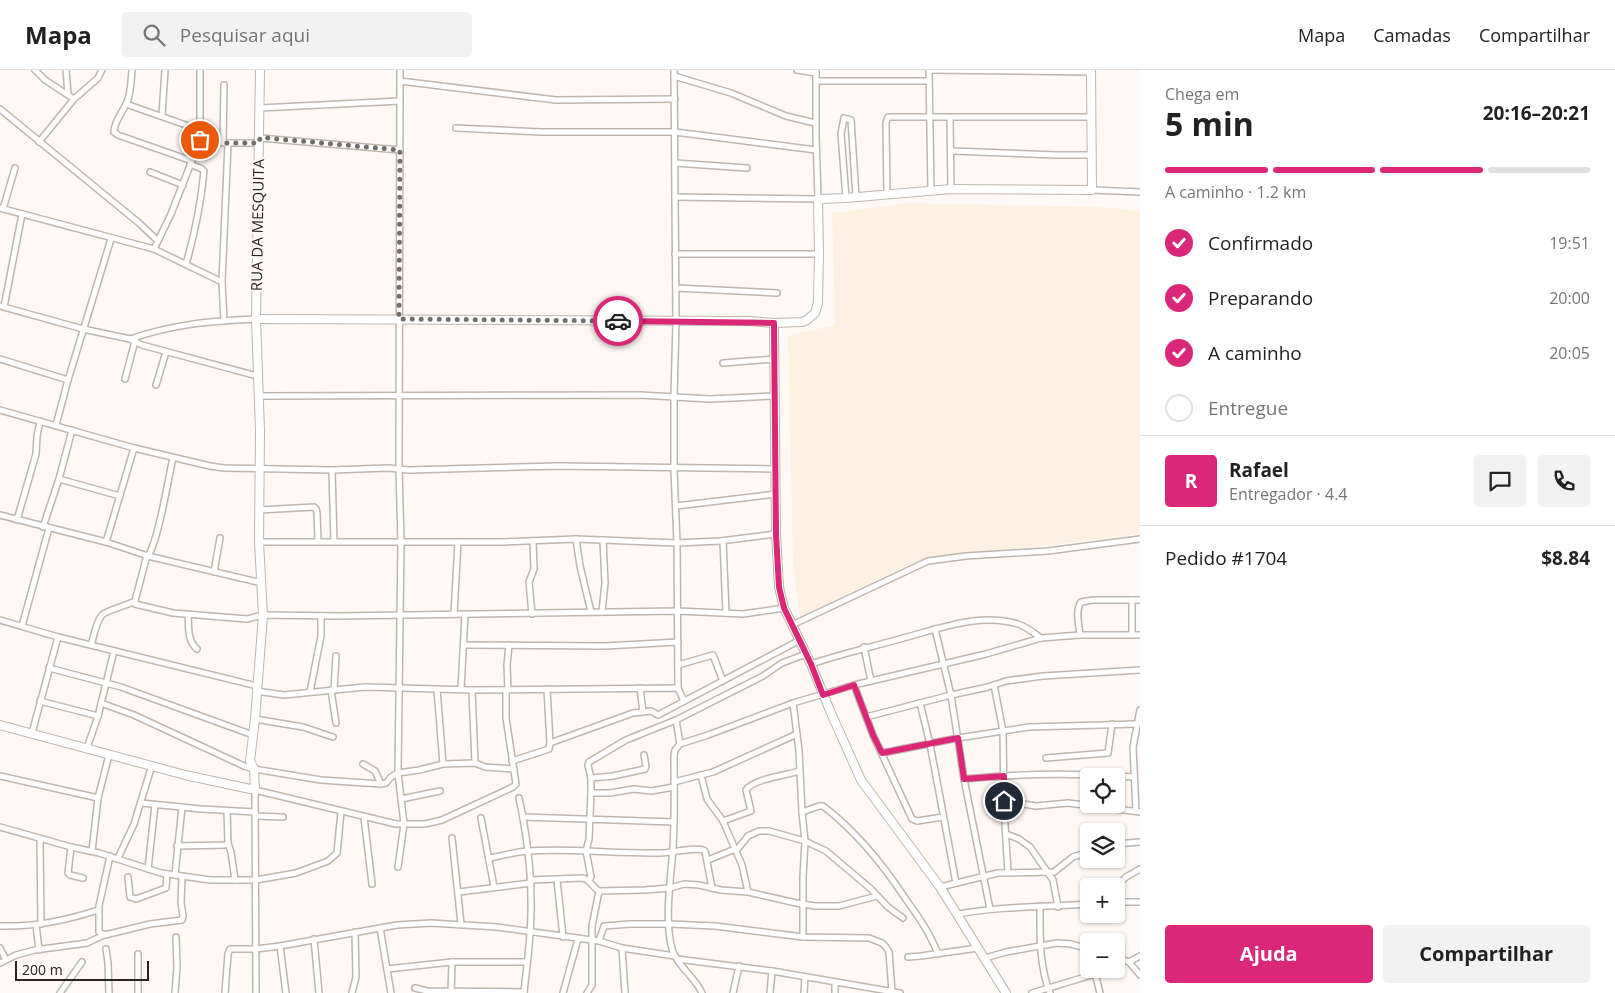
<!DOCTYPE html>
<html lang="pt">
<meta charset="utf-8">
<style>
:root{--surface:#fff;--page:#f2f2f2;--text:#222;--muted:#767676;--line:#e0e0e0;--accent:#db2777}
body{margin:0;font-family:"Open Sans",sans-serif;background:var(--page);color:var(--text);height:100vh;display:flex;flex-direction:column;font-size:19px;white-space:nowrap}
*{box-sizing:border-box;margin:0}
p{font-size:16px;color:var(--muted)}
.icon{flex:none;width:28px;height:28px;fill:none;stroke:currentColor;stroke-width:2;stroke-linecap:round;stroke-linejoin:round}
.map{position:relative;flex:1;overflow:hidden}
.details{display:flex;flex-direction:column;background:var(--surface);width:475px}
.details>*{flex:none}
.tools{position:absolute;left:1080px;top:698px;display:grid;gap:10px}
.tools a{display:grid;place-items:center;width:45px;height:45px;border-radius:5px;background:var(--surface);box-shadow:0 1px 4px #0004;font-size:25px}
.scale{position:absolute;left:15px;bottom:12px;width:134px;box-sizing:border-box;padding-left:5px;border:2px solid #272421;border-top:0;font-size:14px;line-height:18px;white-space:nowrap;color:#272421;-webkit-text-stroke:4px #fef9f4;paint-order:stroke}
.pin{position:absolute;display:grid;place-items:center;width:42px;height:42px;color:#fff;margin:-21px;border:2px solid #fff;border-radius:50%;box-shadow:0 1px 5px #0007}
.courier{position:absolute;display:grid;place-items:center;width:50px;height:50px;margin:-25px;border:4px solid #db2777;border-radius:50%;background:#fff;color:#222;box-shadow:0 1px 6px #0007}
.head em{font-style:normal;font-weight:700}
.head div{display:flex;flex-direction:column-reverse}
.head{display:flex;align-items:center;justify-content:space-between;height:85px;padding:0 25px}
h1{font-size:32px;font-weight:700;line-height:38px}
.bar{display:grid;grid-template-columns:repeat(4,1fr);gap:8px 5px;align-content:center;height:60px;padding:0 25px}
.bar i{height:6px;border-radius:4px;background:var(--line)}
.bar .current{background:var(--accent)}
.bar p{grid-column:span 4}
.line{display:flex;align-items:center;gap:12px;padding:0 25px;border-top:1px solid var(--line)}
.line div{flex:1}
.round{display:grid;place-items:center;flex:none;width:52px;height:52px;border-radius:5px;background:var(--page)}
ol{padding:0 25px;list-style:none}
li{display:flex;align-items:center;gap:15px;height:55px}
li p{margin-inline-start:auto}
li .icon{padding:5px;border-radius:50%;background:var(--accent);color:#fff;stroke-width:4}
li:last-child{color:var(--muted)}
li i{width:28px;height:28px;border:2px solid var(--line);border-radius:50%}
.action{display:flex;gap:10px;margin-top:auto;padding:10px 25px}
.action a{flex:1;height:58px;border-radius:5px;background:var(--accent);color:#fff;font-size:20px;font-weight:700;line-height:58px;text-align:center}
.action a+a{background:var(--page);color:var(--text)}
header{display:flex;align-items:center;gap:30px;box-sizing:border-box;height:70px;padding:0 25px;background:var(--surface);border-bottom:1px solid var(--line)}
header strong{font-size:24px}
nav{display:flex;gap:28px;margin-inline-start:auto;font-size:18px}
.search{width:350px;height:45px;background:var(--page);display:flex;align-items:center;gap:12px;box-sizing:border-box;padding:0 18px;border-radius:5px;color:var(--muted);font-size:19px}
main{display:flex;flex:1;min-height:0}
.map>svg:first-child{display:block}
</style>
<header>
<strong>Mapa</strong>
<div class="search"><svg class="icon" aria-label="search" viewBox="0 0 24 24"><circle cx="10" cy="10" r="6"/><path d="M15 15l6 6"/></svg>Pesquisar aqui</div>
<nav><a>Mapa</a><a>Camadas</a><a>Compartilhar</a></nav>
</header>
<main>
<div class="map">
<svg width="1140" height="923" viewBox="0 0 1140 923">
<rect width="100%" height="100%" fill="#fef9f4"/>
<path fill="#fff1e2" d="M909 133 1103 137 1140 141V464L1025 478 932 486 905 496 800 547 793 491 788 266 835 255 832 143Z"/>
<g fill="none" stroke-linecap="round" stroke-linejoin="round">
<g stroke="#beb6ad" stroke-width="8">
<g id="street">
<path d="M35 0 45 10 74 29"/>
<path d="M66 0 68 24"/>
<path d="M132 0C131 10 131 23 127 32 123 42 114 51 114 62L118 65 192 91"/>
<path d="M674 0 676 251 674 326V399L677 473 678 618"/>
<path d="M797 0 816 3"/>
<path d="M929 0 1091 2"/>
<path d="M929 0 931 120"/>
<path d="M674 6 731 23 786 46 815 53"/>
<path d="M400 11 556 30 675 29"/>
<path d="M817 11H929"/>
<path d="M126 34 200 60"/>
<path d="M260 38 400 31"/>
<path d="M0 39 139 153 158 171"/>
<path d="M162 45 165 0"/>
<path d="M950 48 951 119"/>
<path d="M456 58 542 62H675L816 80"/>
<path d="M260 68 400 80"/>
<path d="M200 70 228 73H259"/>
<path d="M39 72 74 29 98 8 102 0"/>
<path d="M223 73 224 15"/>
<path d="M952 81 1056 85H1092"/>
<path d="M675 93 747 98"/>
<path d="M150 102 183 115"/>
<path d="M1092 120 1140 122"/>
<path d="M887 124 886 53 888 47H1091"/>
<path d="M675 127 818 129 816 66V0"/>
<path d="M846 128 841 64 844 48 851 50 856 127"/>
<path d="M0 138 154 179 222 212 224 251"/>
<path d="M3 139 15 98"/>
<path d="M154 179 171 144 200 70V0"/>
<path d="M675 184H819"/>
<path d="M186 194C195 163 201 133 204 101L202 99 190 94"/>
<path d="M222 212 228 73"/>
<path d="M676 218 777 223"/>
<path d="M0 236 83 259 130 269 142 275 257 306"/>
<path d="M4 237 22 144"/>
<path d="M130 269C174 254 210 251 256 249"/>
<path d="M0 289 68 310"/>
<path d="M723 293 775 289"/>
<path d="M125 309 135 271"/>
<path d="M156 315 166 282"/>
<path d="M259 326 640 325 710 329 775 326"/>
<path d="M0 340 134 378 210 396 224 398 332 400 388 398 409 400 558 396 776 399"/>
<path d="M56 355 68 310 111 169"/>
<path d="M332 400 334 472"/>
<path d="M59 409 120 426"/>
<path d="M676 436 776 424"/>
<path d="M259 440 314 437 316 439 317 443 318 472"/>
<path d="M0 445 106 472 148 486 262 513"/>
<path d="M17 450 36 384 37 366 40 351"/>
<path d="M43 457 59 409 72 360"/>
<path d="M576 469 580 496 591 542"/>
<path d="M723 471 726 543"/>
<path d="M106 472 134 378"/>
<path d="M259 472H501L576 469 677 473 720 471 776 464"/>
<path d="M214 502 220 468"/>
<path d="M135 531V534L173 543 247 549 263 545 339 546 678 541 743 544 784 538"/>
<path d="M602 542 605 513 603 470"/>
<path d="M454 544 458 472"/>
<path d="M532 544 529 512 534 499 533 471"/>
<path d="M188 545C189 558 187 570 197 579"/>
<path d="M0 550 58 567 257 616"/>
<path d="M792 555 928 491 966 486 1048 481 1140 469"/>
<path d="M22 556 49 458"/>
<path d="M935 559 951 625 964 709 990 839"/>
<path d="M1080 565C1079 555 1075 540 1081 532L1093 530H1140"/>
<path d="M1132 565V530"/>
<path d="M91 575C94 566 96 552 102 545 105 541 128 535 135 531L146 489C158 475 168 409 173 388"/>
<path d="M464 575 605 576 678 572"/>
<path d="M864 577 871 611"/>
<path d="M811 594C841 584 872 577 903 568 939 559 980 542 1018 554 1027 557 1034 563 1041 568"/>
<path d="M678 595 713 585 723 611"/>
<path d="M49 598 121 617 253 665"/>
<path d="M854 615 873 665 912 749 917 751 943 747"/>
<path d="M994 615 1003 661 1004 739 1008 802"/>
<path d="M640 618 643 642"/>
<path d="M437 619 443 694"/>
<path d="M461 619 465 544"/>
<path d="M331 620 336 653"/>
<path d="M334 620 336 586"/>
<path d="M472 620 475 693"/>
<path d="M508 620 507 595 509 575"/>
<path d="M256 621 284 625 365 617 472 620 678 618 684 631"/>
<path d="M310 622 321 566V546"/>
<path d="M40 631 98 646"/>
<path d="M101 633 134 645 244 696 254 699 321 710 381 714 386 713 391 707 398 703 419 700 443 694 475 693 485 697 514 699"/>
<path d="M793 633 799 681 802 742 805 771 803 807V867"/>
<path d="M920 633 930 674 956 813"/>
<path d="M866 647 951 625 988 617 1006 611 1043 606 1140 600"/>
<path d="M255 649 303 657 333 667"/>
<path d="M676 650 680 674"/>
<path d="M32 663 58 567"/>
<path d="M550 673 633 643 651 641 658 645 800 570"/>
<path d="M87 678 98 646 114 581"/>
<path d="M882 683 958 668 1029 657 1137 654"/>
<path d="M1046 688 1108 683 1112 654"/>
<path d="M512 691 549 679 550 673 547 619"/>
<path d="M363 694 375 701 381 714"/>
<path d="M701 705 707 729 723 751 742 795 748 822"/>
<path d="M0 706 98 728"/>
<path d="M1116 706 1134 707"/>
<path d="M591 708 613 706 645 699 646 696 644 685"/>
<path d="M964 709C1014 704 1064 703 1114 706"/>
<path d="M674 712 713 702 797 664"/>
<path d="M591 723H610L634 719 651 721 674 717"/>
<path d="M519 728C526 761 531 797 531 831 532 862 527 892 524 923"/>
<path d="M401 729 440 721"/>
<path d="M1004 731 1036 736 1068 733 1140 742"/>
<path d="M141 733 201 739 255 742"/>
<path d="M1136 741 1133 677 1140 640"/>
<path d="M802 742 819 736H823C857 762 882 793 905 828 918 846 930 863 938 884"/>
<path d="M255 746 283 747"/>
<path d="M364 747 372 814"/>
<path d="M523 747 674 752"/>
<path d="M481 748 494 817"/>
<path d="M723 751 751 741 746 720C753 709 787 705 800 701"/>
<path d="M0 757 71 777 99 783 161 803 210 810H256L296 803 328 791 337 783 341 742"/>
<path d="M1006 764 1019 769 1030 777 1053 810 1058 837"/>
<path d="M452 768 461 854"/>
<path d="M40 769 41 854"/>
<path d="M228 773 231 782 235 810"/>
<path d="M1116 774 1140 772"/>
<path d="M177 776 225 775 228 773 227 741"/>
<path d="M71 777 68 803 70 805 83 808"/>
<path d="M92 781 98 728 109 685"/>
<path d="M736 781 748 766 759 761H769L805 771 826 781 871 819 888 837 903 848"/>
<path d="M110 786 99 836V862L105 865 150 854 182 850 183 846 181 833 182 806"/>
<path d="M118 788 134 754 152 695"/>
<path d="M489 788C502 786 514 782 527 781 571 778 616 784 661 783 671 783 699 776 705 781L712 818"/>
<path d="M708 790 735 779"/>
<path d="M398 797 404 754 398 703 401 473 399 399 400 0"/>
<path d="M148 799 155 735"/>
<path d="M175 805 182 737"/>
<path d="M128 807 130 827 136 829 166 818 167 804"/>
<path d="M530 810 583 808C591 810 592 817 599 821L645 820 670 818 684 814 699 815 721 820 748 822 796 833 815 836H839L877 826"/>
<path d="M557 810 563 867"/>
<path d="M589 810 591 807 586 781 589 769 591 723V708L588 695 589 692 626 670 676 650 763 606 782 593 806 584"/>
<path d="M940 817 998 803 1054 802 1073 787 1089 782"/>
<path d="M1116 817 1126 807 1140 799"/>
<path d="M459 822 531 813"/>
<path d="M1116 832H1140"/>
<path d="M1040 836C1040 864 1039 896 1050 923"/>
<path d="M958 844C1002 836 1045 837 1089 834"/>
<path d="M36 855 39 880"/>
<path d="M0 856C35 857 65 851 98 840"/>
<path d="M380 858 391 923"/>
<path d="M314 869 319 923"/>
<path d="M599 871 604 856 630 854H669L715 856 803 867 869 868 882 873 886 877 889 882 892 922"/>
<path d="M280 876 286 923"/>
<path d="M0 878 6 890"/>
<path d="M622 878 625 923"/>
<path d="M106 879 108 893 109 923"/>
<path d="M908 887 921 886 978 878"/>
<path d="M1116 887 1129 892 1140 905"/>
<path d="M985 888 1006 882 1057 873 1071 874 1089 879"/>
<path d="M677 889 772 901 900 923"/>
<path d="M1129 892 1140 886"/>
<path d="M0 893 16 885 35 880 87 873 104 865"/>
<path d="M387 899 452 892H527"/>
<path d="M1094 899 1100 923"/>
<path d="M415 918 427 921 524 922"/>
<path d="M60 923 82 892"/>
<path d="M138 923V884"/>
<path d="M175 923 177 897 176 867"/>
<path d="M225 923 228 884 230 879H256L280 876 397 855 431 853 497 857 599 871 622 878 675 886"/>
<path d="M256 923 255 720 396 754H425L442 750 513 717 516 714 506 648V620"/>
<path d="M352 923 356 907 355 862"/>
<path d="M451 923 452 892"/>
<path d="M563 923 578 869"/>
<path d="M587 923 592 915V856L599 821"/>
<path d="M702 923C695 907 677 896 672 879 664 849 671 808 673 777 675 746 674 716 674 685L675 680 680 674 708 665 793 633 854 615 986 584 1041 568 1080 565H1140"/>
<path d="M733 923 739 896"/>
<path d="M770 923 772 901"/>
<path d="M804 923 805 907"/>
<path d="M835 923V912"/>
<path d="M1032 923 1095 904"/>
</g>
</g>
<g stroke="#beb6ad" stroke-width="10">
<g id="secondary">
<path d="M256 249 750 251 774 253 802 252 807 250 815 243 818 233 819 184 818 129 846 128 951 119 1092 120 1091 0"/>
<path d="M774 253 776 464 779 517 784 538 811 594 831 643 861 710 940 817 1006 923"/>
<path d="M0 655 185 705 255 720 254 699 250 691 255 649 263 545 259 472 260 361 256 249 260 0"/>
</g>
</g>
<use href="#street" stroke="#fff" stroke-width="5"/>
<use href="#secondary" stroke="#fff" stroke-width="8"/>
</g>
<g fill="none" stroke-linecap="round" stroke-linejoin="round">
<path stroke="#726f6b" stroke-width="5" stroke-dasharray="0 9" d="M200 70 228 73H259L260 68H267L400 80 399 249 618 251"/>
<path stroke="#db2777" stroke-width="6" d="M618 251 774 253 776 464 779 517 784 538 811 594 823 625 854 615 873 665 882 683 958 668 964 709 1004 706V731"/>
</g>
<g text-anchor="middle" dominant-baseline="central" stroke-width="4.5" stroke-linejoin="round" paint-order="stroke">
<g font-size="15" fill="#272421" stroke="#fef9f4">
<text transform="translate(257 155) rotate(-89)">RUA DA MESQUITA</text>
</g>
</g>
</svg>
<div class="tools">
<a><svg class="icon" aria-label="locate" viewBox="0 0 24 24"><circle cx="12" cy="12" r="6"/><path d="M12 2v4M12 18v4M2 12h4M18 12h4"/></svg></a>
<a><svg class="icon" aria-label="layers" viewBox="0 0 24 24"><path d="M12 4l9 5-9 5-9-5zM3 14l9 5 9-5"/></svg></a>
<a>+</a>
<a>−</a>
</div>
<div class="scale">200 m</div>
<div class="pin" style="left:200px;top:70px;background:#ea580c"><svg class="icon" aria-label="bag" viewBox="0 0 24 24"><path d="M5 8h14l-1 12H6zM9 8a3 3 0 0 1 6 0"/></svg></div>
<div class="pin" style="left:1004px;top:731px;background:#1f2937"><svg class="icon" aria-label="home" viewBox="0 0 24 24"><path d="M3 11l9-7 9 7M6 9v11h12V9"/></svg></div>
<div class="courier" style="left:618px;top:251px"><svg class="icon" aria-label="car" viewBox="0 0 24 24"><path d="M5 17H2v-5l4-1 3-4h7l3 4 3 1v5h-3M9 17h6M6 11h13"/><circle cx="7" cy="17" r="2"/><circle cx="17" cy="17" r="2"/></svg></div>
</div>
<section class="details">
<div class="head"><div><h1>5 min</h1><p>Chega em</p></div><em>20:16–20:21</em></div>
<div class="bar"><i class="current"></i><i class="current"></i><i class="current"></i><i></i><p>A caminho · 1.2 km</p></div>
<ol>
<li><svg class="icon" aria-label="check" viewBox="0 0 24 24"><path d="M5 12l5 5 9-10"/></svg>Confirmado<p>19:51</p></li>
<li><svg class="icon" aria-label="check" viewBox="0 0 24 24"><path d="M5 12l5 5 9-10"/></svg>Preparando<p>20:00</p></li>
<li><svg class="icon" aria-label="check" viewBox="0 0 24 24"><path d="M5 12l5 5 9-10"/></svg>A caminho<p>20:05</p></li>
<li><i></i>Entregue</li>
</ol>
<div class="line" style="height:90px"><b class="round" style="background:var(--accent);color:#fff">R</b><div><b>Rafael</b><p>Entregador · 4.4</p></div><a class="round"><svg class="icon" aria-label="chat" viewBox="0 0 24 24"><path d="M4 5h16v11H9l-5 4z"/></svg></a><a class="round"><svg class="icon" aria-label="phone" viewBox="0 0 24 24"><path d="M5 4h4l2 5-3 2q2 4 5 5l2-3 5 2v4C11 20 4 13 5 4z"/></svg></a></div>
<div class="line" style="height:65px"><div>Pedido #1704</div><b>$8.84</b></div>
<div class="action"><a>Ajuda</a><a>Compartilhar</a></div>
</section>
</main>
